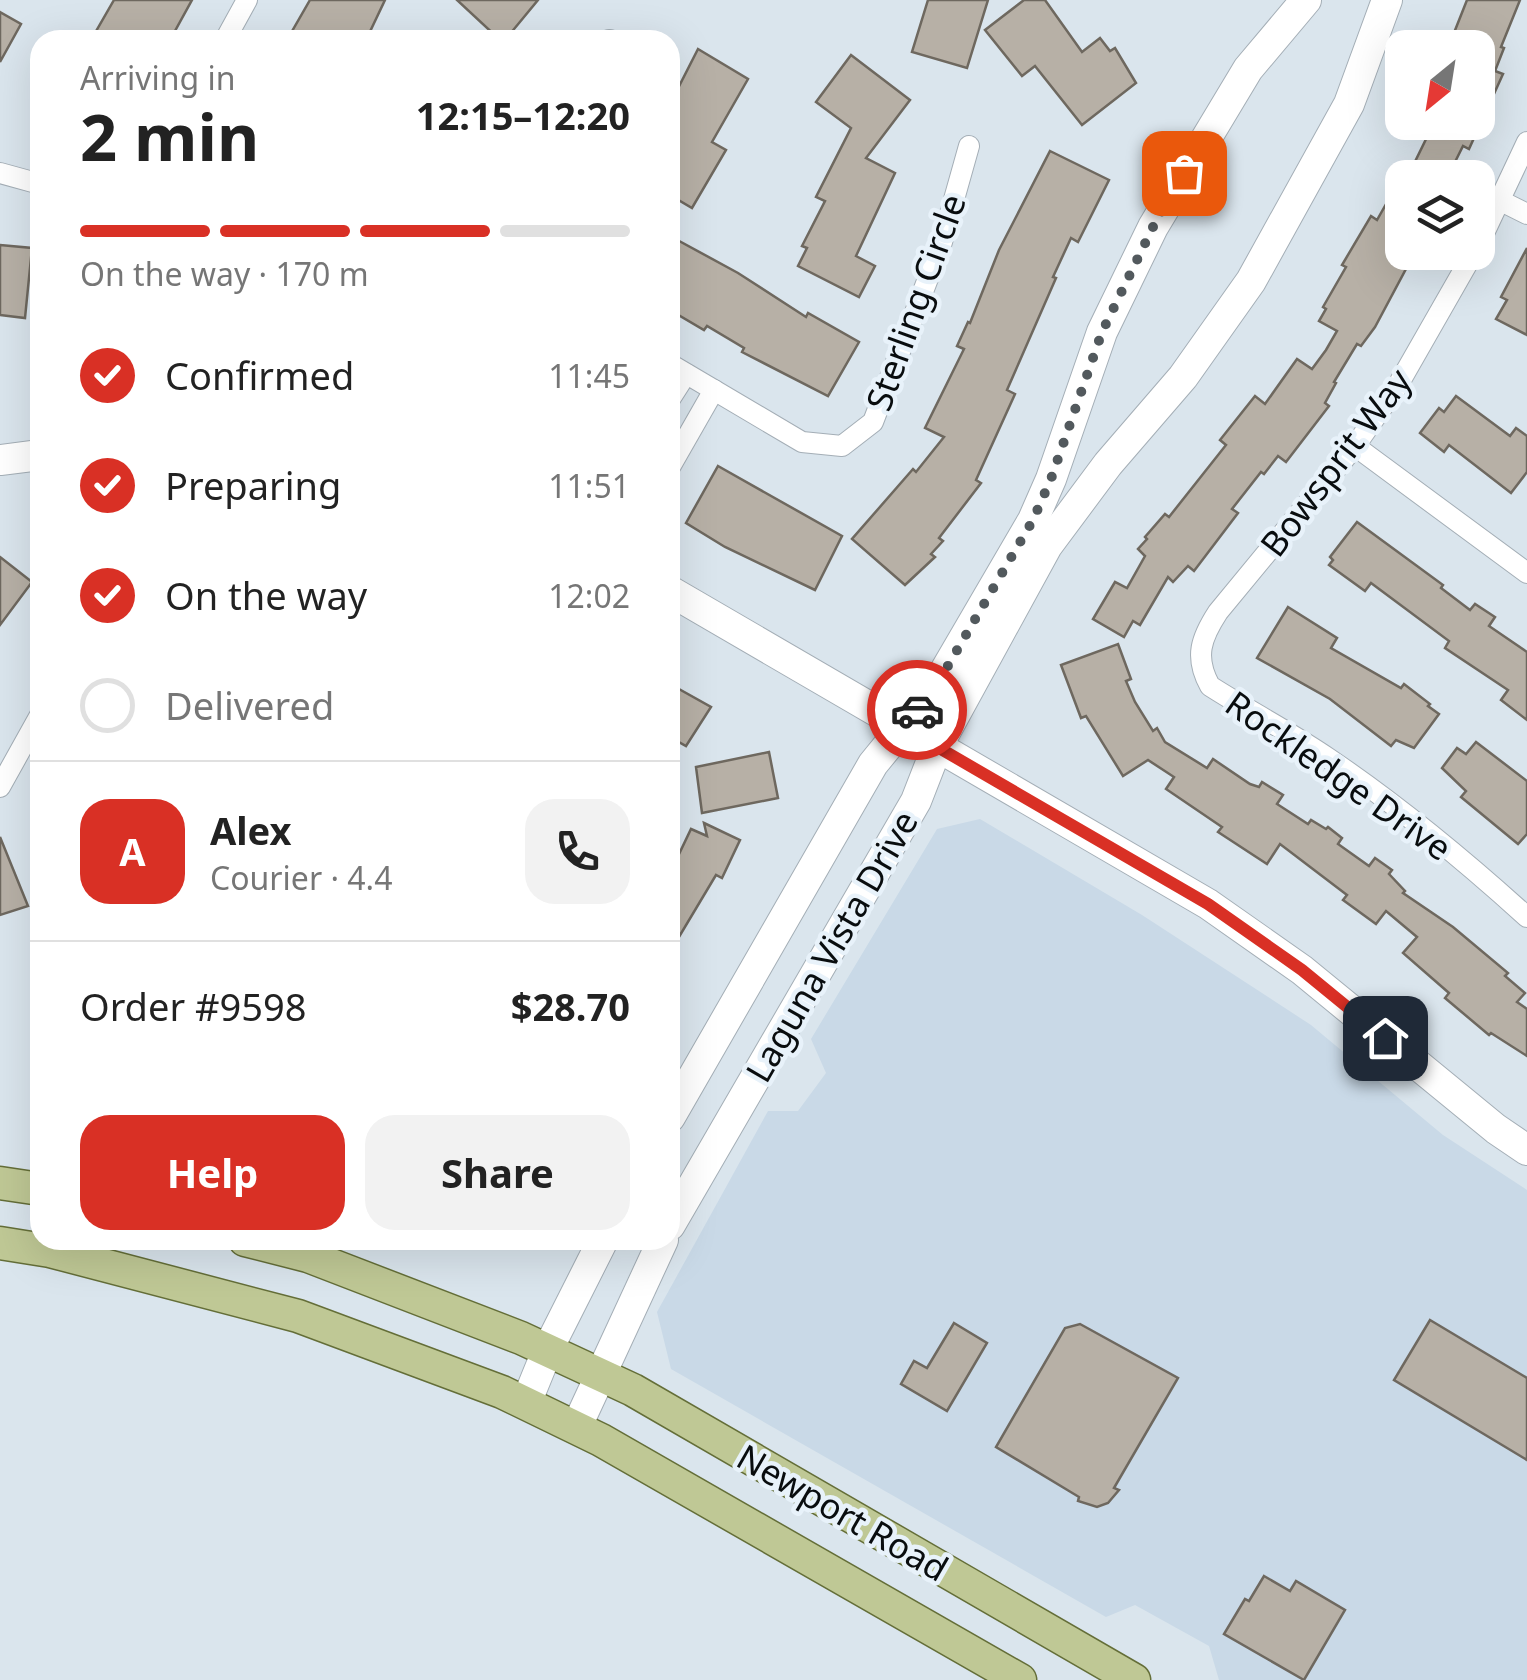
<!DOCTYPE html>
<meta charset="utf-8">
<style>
:root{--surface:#fff;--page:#f2f2f2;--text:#222;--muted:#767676;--line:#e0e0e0;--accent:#d93025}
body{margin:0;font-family:"Noto Sans",sans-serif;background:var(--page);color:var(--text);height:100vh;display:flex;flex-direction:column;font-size:38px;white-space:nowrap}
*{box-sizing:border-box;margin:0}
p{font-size:32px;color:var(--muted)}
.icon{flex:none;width:55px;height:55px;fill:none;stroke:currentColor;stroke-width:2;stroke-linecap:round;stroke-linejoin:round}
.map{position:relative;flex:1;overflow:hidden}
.side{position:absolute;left:30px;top:30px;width:650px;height:1220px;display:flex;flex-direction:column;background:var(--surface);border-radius:30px;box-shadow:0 10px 40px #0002}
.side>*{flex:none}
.needle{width:65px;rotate:210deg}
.tools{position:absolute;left:1385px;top:30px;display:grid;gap:20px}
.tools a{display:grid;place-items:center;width:110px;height:110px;border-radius:20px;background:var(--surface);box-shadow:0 10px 40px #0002;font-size:50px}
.pin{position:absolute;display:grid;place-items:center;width:85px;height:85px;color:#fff;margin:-42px;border-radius:20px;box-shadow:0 5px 15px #0006}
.courier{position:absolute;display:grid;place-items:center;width:100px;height:100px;margin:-50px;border:8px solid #d93025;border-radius:50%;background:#fff;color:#222;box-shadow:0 2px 12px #0007}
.summary em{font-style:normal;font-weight:700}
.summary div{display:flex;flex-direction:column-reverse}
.summary{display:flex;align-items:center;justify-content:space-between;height:170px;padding:0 50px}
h1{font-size:65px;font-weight:700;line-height:75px}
.bar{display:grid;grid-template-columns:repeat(4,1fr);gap:15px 10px;align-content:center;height:120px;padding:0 50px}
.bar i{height:12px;border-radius:8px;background:var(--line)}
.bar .active{background:var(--accent)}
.bar p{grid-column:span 4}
.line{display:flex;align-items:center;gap:25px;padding:0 50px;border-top:2px solid var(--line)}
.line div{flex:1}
.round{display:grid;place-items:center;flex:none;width:105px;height:105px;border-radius:30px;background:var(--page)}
ol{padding:0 50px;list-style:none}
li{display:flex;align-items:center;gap:30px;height:110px}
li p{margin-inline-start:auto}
li .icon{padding:10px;border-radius:50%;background:var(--accent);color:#fff;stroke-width:4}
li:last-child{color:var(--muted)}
li i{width:55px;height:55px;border:5px solid var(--line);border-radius:50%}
.button{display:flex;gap:20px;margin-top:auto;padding:20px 50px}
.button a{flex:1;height:115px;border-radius:30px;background:var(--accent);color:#fff;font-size:40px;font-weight:700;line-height:115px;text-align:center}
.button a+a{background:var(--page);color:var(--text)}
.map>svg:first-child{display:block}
</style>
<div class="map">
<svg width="1527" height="1680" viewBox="0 0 1527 1680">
<rect width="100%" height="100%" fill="#dae5ed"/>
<path fill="#c9d9e7" d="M980 819 1142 915 1311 1025 1443 1135 1527 1190V1680H1219L1209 1646 1135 1605 1106 1617 671 1369 657 1312 768 1111H798L826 1073 811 1039 937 829Z"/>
<g fill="#b7b0a6" stroke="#6e685f" stroke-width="2.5">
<path d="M114 0H192L170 40H91Z"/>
<path d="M310 0H385L366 40H287Z"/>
<path d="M457 0H538L505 40H500Z"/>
<path d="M928 0H988L967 68 912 52Z"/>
<path d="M1024 0H1045L1082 52 1100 38 1110 51 1115 48 1136 83 1082 125 1035 66 1022 76 985 30Z"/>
<path d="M1467 0H1520L1501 47 1504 48 1495 71 1503 74 1469 149 1463 146 1447 178H1407L1431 129 1435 131 1439 122H1478V48H1448Z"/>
<path d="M0 12 21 24 0 62Z"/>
<path d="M698 49 748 79 712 142 726 150 692 208 670 195V104Z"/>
<path d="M851 55 910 100 866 158 895 173 856 256 875 266 859 297 798 266 807 248 802 246 825 201 816 197 851 128 816 102Z"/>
<path d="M1050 151 1109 180 1078 242 1071 238 1053 277 1056 278 1007 390 1015 394 976 480 981 483 939 538 943 541 931 554 935 557 905 585 852 539 913 469 916 472 944 437 925 428 964 349 957 346 968 322 970 323 999 250Z"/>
<path d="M1402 176V252H1415L1375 327 1361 346 1357 344 1334 382 1336 383 1325 403 1329 406 1286 462 1278 456 1264 474 1261 472 1232 509 1238 513 1194 571 1188 566 1173 582 1168 577 1140 625 1133 621 1124 637 1093 619 1115 582 1127 588 1145 556 1138 549 1147 539 1145 537 1165 514 1169 517 1226 445 1220 440 1255 396 1265 404 1297 359 1312 369 1326 350 1337 331 1319 321 1326 309 1323 307 1346 267 1342 265 1371 216 1377 220Z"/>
<path d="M670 236 738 273 806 317 808 313 859 342 828 396 742 352 744 348 707 326 704 330 670 310Z"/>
<path d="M0 245 32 248 25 318 0 315Z"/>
<path d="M1527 248V335L1496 319 1507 300 1501 297Z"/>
<path d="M1456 396 1510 436 1516 428 1527 436V472L1511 493 1449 445 1444 452 1420 433 1439 408 1444 412Z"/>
<path d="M718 466 842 536 815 590 725 547 686 523Z"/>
<path d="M1357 522 1443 585 1441 588 1470 610 1475 604 1495 617 1489 626 1527 652V720L1501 700 1508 690 1445 648 1449 641 1371 583 1365 591 1329 565 1333 560 1330 557Z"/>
<path d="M0 557 32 582 0 625Z"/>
<path d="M1288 607 1337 638 1331 648 1401 688 1404 684 1430 704 1428 706 1439 714 1414 748 1396 740 1391 746 1330 699 1257 658Z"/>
<path d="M1118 644 1131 679 1126 681 1135 702 1153 731 1157 728 1165 742 1207 768 1213 759 1250 784 1259 787 1262 782 1283 795 1277 804 1308 824 1311 820 1326 829 1328 827 1342 838 1338 844 1369 866 1375 858 1392 870 1389 874 1405 891 1403 893 1453 927 1508 973 1505 976 1525 993 1517 1002 1527 1009V1056L1491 1033 1489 1035 1445 998 1449 993 1403 953 1417 937 1386 911 1376 924 1343 900 1347 895 1280 844 1267 864 1218 832 1222 827 1166 789 1174 777 1148 760 1123 776 1086 716 1081 718 1061 665Z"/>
<path d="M670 684 711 707 686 746 670 737Z"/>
<path d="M1476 742 1527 781V834L1518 844 1461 797 1466 791 1442 768 1457 748 1466 754Z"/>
<path d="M769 752 778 798 702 813 696 767Z"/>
<path d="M704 823 740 840 722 878 716 875 670 952V873L691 829 707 836Z"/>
<path d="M0 837 28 906 0 915Z"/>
<path d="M1430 1320 1527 1378V1460L1394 1380Z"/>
<path d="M954 1323 987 1343 947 1411 901 1384 914 1361 927 1368Z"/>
<path d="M1080 1324 1178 1378 1114 1488 1119 1490 1108 1503 1097 1507 1078 1501 1079 1497 996 1447 1065 1328Z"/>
<path d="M1264 1576 1290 1591 1296 1581 1345 1610 1304 1680 1224 1634 1245 1599 1249 1601Z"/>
</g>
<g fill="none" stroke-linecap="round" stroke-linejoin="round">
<g stroke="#a4aeb6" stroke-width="22">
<g id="street">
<path d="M225 40 247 0"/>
<path d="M609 40H610"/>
<path d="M0 173 40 184"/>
<path d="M1501 201 1527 214"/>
<path d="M1478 246 1527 142"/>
<path d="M1474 252 1398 385 1355 446 1218 612C1201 638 1194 657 1210 686 1249 711 1290 732 1328 758 1399 806 1464 860 1527 917"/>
<path d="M670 364 802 442 842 446 873 422 942 242 969 146"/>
<path d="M670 399 686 374"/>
<path d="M1355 446 1527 573"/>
<path d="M670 467 714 390"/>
<path d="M0 787 40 715"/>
</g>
</g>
<g stroke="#a4aeb6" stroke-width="32">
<g id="secondary">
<path d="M0 460 40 455"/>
<path d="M670 591 1208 904 1302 970 1496 1129 1527 1150"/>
<path d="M670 1117 873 764 935 688 1033 520 1051 479 1102 332 1153 227 1248 69 1306 0"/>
<path d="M670 1225 916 801 937 747 1047 546 1108 464 1183 377 1251 281 1349 104 1387 0"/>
<path d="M526 1403 548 1349 603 1240"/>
<path d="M576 1428 663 1240"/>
</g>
</g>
<g stroke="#646e38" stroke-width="35">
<g id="primary">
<path d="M0 1183 40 1189"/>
<path d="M245 1240 308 1256 521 1338 633 1390 1134 1680"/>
<path d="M0 1243 50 1251 298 1316 502 1392 601 1440 1020 1680"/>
</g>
</g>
<use href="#street" stroke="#fff" stroke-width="20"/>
<use href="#secondary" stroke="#fff" stroke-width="30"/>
<use href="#primary" stroke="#bfc895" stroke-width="32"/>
</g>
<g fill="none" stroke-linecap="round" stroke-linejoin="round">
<path stroke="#52595d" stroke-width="10" stroke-dasharray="0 18" d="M917 710 935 688 1033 520 1051 479 1102 332 1153 227 1184 173"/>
<path stroke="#d93025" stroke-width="12" d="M917 710 903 727 1208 904 1302 970 1385 1038"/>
</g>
<g text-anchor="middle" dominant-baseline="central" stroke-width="9" stroke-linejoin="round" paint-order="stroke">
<g font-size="35" fill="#090d0f" stroke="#e8f2fa">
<text transform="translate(915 302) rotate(-70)">Sterling Circle</text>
<text transform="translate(1335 462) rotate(-53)">Bowsprit Way</text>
<text transform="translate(1339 775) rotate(35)">Rockledge Drive</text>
<text transform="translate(831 946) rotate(-60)">Laguna Vista Drive</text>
<text transform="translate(843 1512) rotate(30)">Newport Road</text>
</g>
</g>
</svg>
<div class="tools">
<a><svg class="needle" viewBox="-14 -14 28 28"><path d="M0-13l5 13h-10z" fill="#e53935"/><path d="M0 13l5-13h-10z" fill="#767676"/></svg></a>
<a><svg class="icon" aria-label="layers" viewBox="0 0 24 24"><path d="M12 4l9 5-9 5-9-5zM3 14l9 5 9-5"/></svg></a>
</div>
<div class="pin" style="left:1184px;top:173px;background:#ea580c"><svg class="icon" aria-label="bag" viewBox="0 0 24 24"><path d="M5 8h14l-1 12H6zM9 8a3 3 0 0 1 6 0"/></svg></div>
<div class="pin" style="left:1385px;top:1038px;background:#1f2937"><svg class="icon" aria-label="home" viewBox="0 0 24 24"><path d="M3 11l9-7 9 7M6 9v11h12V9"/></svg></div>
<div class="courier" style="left:917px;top:710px"><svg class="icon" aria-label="car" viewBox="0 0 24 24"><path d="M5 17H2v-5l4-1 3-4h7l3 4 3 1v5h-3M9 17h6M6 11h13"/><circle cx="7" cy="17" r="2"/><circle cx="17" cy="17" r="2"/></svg></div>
<section class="side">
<div class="summary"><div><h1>2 min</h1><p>Arriving in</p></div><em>12:15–12:20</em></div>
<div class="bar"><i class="active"></i><i class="active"></i><i class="active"></i><i></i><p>On the way · 170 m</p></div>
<ol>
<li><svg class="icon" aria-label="check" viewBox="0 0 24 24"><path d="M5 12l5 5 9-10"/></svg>Confirmed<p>11:45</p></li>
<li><svg class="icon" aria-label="check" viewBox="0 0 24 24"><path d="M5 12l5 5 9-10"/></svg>Preparing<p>11:51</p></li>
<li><svg class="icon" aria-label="check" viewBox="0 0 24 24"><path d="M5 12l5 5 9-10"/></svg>On the way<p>12:02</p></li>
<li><i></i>Delivered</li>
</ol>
<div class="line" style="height:180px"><b class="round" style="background:var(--accent);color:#fff">A</b><div><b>Alex</b><p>Courier · 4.4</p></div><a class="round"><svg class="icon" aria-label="phone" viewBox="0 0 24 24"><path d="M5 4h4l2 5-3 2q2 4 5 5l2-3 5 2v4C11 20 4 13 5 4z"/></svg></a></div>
<div class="line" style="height:130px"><div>Order #9598</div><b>$28.70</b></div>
<div class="button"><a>Help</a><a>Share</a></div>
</section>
</div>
